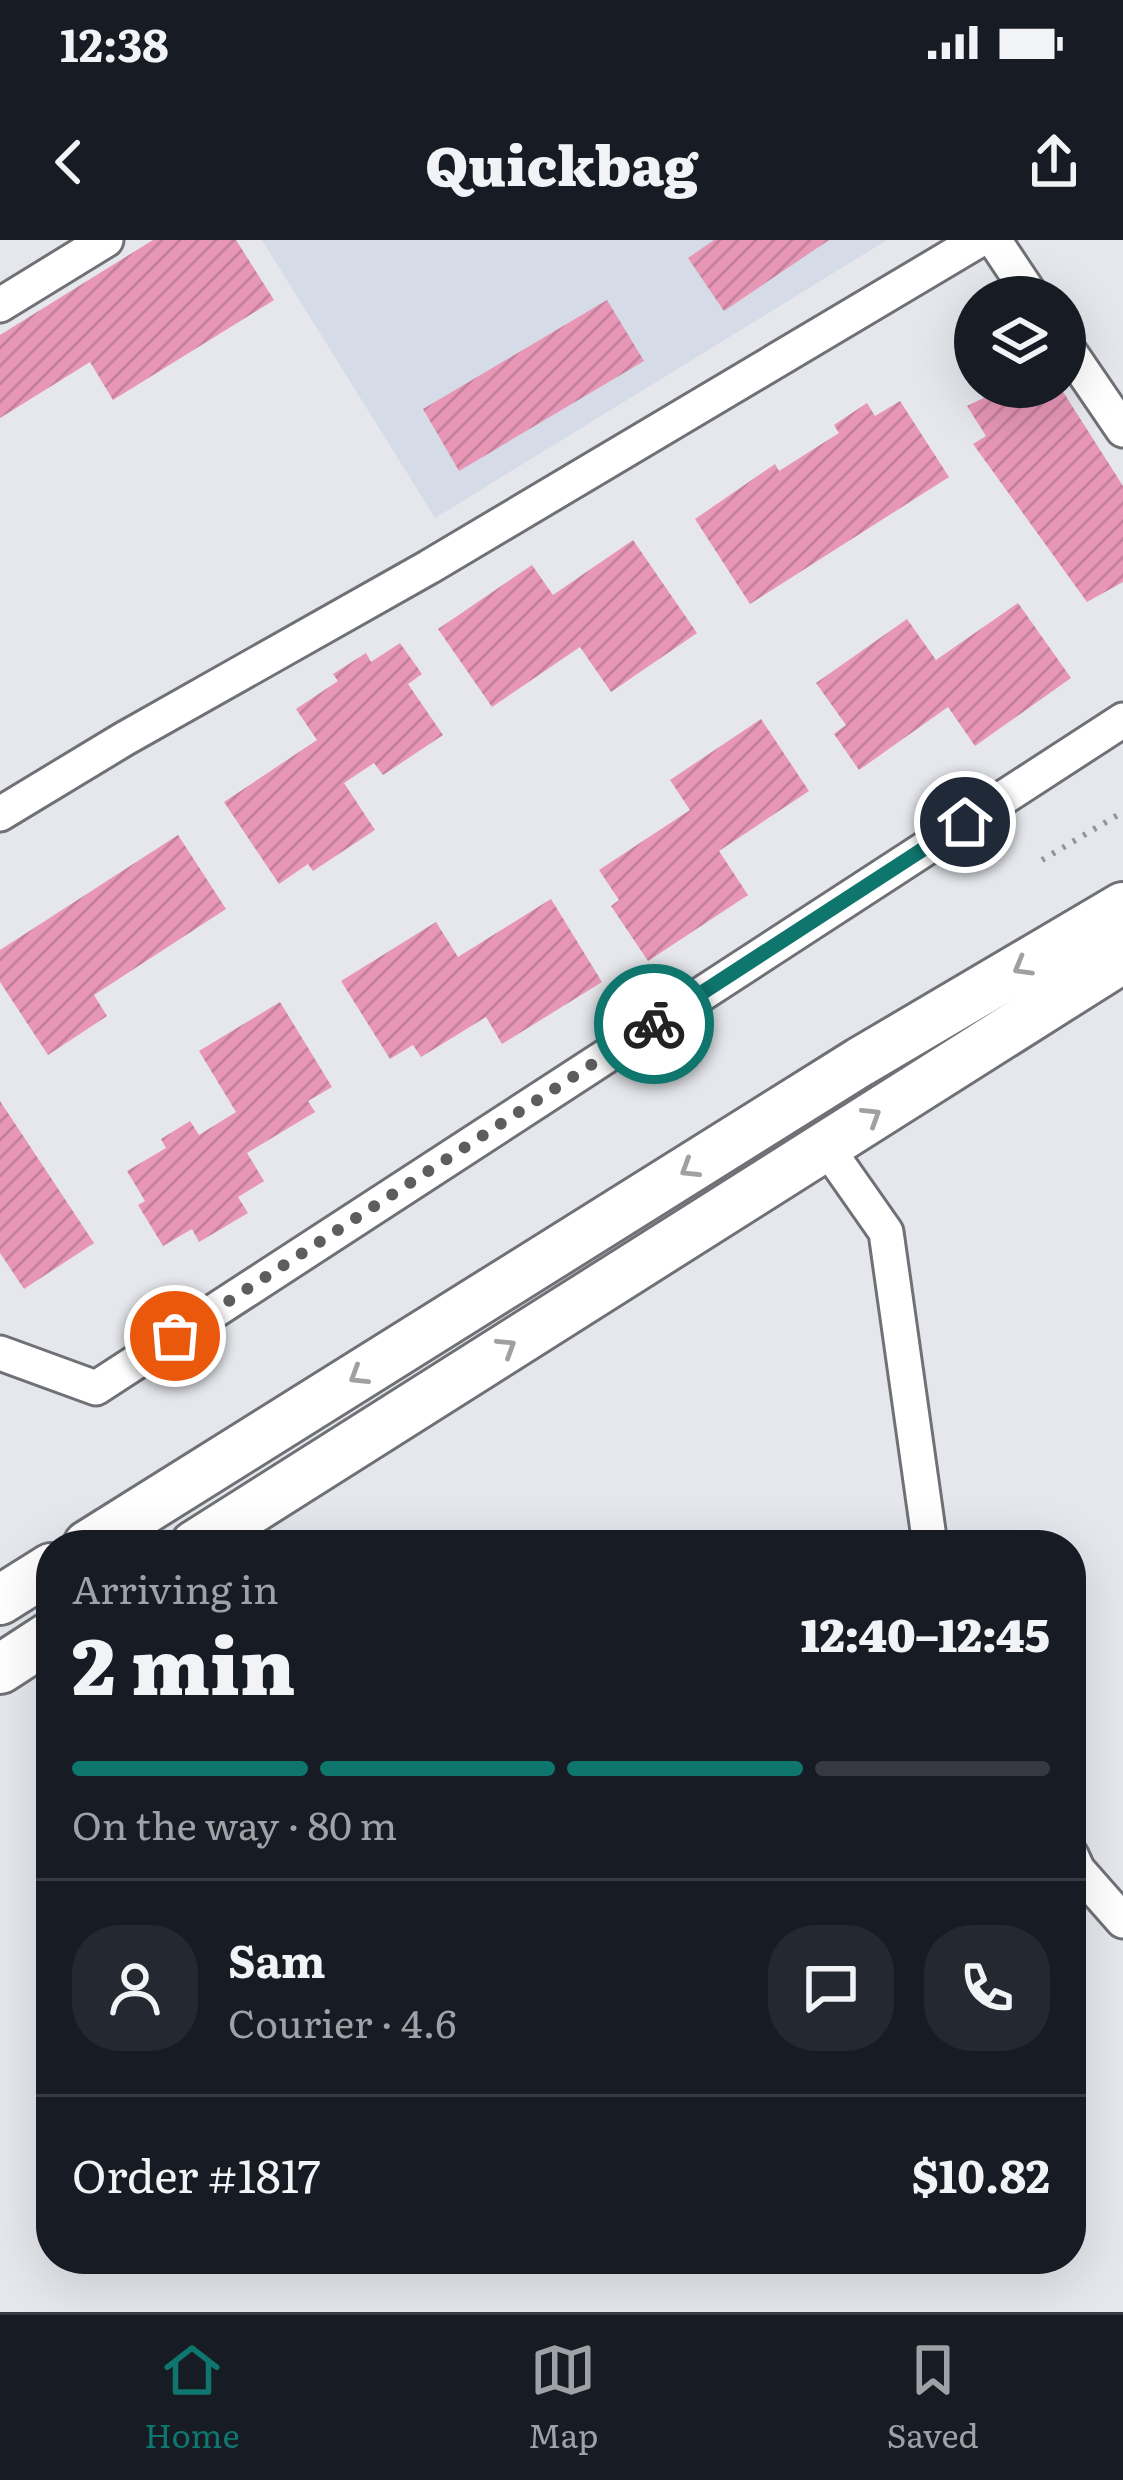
<!DOCTYPE html>
<meta charset="utf-8">
<style>
:root{--surface:#171b24;--page:#242831;--text:#f1f3f6;--muted:#9ea1a6;--line:#363941;--accent:#0f766e}
body{margin:0;font-family:Literata,serif;background:var(--page);color:var(--text);height:100vh;display:flex;flex-direction:column;font-size:45px;white-space:nowrap}
*{box-sizing:border-box;margin:0}
p{font-size:39px;color:var(--muted)}
.icon{flex:none;width:66px;height:66px;fill:none;stroke:currentColor;stroke-width:2;stroke-linecap:round;stroke-linejoin:round}
.map{position:relative;flex:1;overflow:hidden}
.side{position:absolute;left:36px;top:1290px;width:1050px;height:744px;display:flex;flex-direction:column;background:var(--surface);border-radius:48px;box-shadow:0 12px 48px #0002}
.side>*{flex:none}
.buttons{position:absolute;left:954px;top:36px;display:grid;gap:24px}
.buttons a{display:grid;place-items:center;width:132px;height:132px;border-radius:50%;background:var(--surface);box-shadow:0 12px 48px #0002;font-size:60px}
.pin{position:absolute;display:grid;place-items:center;width:102px;height:102px;color:#fff;margin:-51px;border:6px solid #fff;border-radius:50%;box-shadow:0 3px 12px #0007}
.courier{position:absolute;display:grid;place-items:center;width:120px;height:120px;margin:-60px;border:9px solid #0f766e;border-radius:50%;background:#fff;color:#222;box-shadow:0 3px 15px #0007}
.head em{font-style:normal;font-weight:800}
.head div{display:flex;flex-direction:column-reverse}
.head{display:flex;align-items:center;justify-content:space-between;height:204px;padding:0 36px}
h1{font-size:78px;font-weight:800;line-height:90px}
.bar{display:grid;grid-template-columns:repeat(4,1fr);gap:18px 12px;align-content:center;height:144px;padding:0 36px}
.bar i{height:15px;border-radius:9px;background:var(--line)}
.bar .selected{background:var(--accent)}
.bar p{grid-column:span 4}
.line{display:flex;align-items:center;gap:30px;padding:0 36px;border-top:3px solid var(--line)}
.line div{flex:1}
.round{display:grid;place-items:center;flex:none;width:126px;height:126px;border-radius:48px;background:var(--page)}
.status{display:flex;justify-content:space-between;align-items:center;height:84px;padding:0 60px;background:var(--surface);direction:ltr}
.status svg{height:33px;fill:currentColor}
header{display:flex;justify-content:space-between;align-items:center;height:156px;padding:0 36px;background:var(--surface);font-size:54px;font-weight:800}
.tabs{display:flex;justify-content:space-around;align-items:center;height:168px;border-top:3px solid var(--line);background:var(--surface);font-size:33px;color:var(--muted)}
.tabs a{display:grid;justify-items:center;gap:6px}
.tabs .selected{color:var(--accent)}
.map>svg:first-child{display:block}
</style>
<div class="status"><b>12:38</b><svg viewBox="0 0 49 12"><path d="M0 12V9h3v3zM5 12V6h3v6zM10 12V3h3v9zM15 12V0h3v12zM26 1h20v11H26zM47 4h2v5h-2z"/></svg></div>
<header><svg class="icon" aria-label="back" viewBox="0 0 24 24"><path d="M15 5l-7 7 7 7"/></svg>Quickbag<svg class="icon" aria-label="share" viewBox="0 0 24 24"><path d="M12 15V3M7 8l5-5 5 5M5 13v7h14v-7"/></svg></header>
<div class="map">
<svg width="1123" height="2072" viewBox="0 0 1123 2072">
<defs>
<pattern id="building-hatch" width="6" height="6" patternUnits="userSpaceOnUse" patternTransform="scale(3)"><rect width="6" height="6" fill="#e797b5"/><path d="M-1 1l2-2M0 6l6-6M5 7l2-2" fill="none" stroke="#c5819b"/></pattern>
</defs>
<rect width="100%" height="100%" fill="#e5e7ec"/>
<path fill="#d5dbe7" d="M262 0H887L435 278Z"/>
<g fill="url(#building-hatch)">
<path d="M153 0H236L274 60 113 160 90 122 0 178V95Z"/>
<path d="M714 0H829L724 71 688 18Z"/>
<path d="M607 60 644 121 459 231 423 169Z"/>
<path d="M1006 147H1060L1123 246V342L1087 362 973 204 986 196 967 166Z"/>
<path d="M900 161 949 237 750 364 695 279 775 224 779 231 839 193 834 185 867 163 875 176Z"/>
<path d="M633 300 697 393 611 452 580 407 492 467 438 389 532 325 553 355Z"/>
<path d="M1018 363 1071 438 975 506 948 467 859 530 834 494 846 485 816 443 907 379 936 420Z"/>
<path d="M400 403 422 434 408 444 443 495 383 535 374 523 344 543 375 590 313 631 308 624 279 644 224 562 317 500 296 469 338 441 333 434 366 413 371 422Z"/>
<path d="M761 479 809 551 719 611 748 655 648 721 611 666 619 660 599 630 690 570 670 540Z"/>
<path d="M178 595 226 669 94 755 107 776 48 815 0 742V710Z"/>
<path d="M551 659 602 742 502 804 486 777 421 817 413 805 390 819 341 741 436 682 458 717Z"/>
<path d="M280 762 332 847 308 861 315 872 247 913 264 941 238 957 248 973 199 1002 192 989 163 1006 138 965 145 961 127 931 166 908 161 899 190 881 199 895 236 872 199 811Z"/>
<path d="M0 861 94 1003 24 1049 0 1013Z"/>
</g>
<g fill="none" stroke-linecap="round" stroke-linejoin="round">
<g stroke="#6f7176" stroke-width="39">
<g id="minor">
<path d="M994 0 1032 57"/>
<path d="M0 65 106 0"/>
<path d="M1065 105 1123 190"/>
<path d="M0 574 124 499 429 327 979 0"/>
<path d="M825 905 886 992 930 1305"/>
<path d="M0 1113 96 1148 1123 480"/>
<path d="M1071 1615 1078 1630 1123 1681"/>
</g>
</g>
<g stroke="#6f7176" stroke-width="54">
<g id="highway">
<path d="M88 1305 860 822 1123 667"/>
<path d="M195 1305 1123 718"/>
<path d="M0 1360 51 1328"/>
<path d="M0 1429 51 1396"/>
</g>
</g>
<path stroke="#939598" stroke-width="6" stroke-dasharray="3 9" stroke-linecap="butt" d="M1042 620 1123 572"/>
<use href="#minor" stroke="#fff" stroke-width="33"/>
<use href="#highway" stroke="#fff" stroke-width="48"/>
</g>
<defs><path id="oneway-chevron" d="M-2-3.5L2.5 0L-2 3.5" fill="none" stroke-width="1.6" stroke-linecap="round" stroke-linejoin="round" transform="scale(3)"/></defs>
<g stroke="#a0a0a1">
<use href="#oneway-chevron" transform="translate(1022 727) rotate(150)"/>
<use href="#oneway-chevron" transform="translate(872 876) rotate(-32)"/>
<use href="#oneway-chevron" transform="translate(689 929) rotate(148)"/>
<use href="#oneway-chevron" transform="translate(507 1107) rotate(-32)"/>
<use href="#oneway-chevron" transform="translate(358 1136) rotate(148)"/>
</g>
<g fill="none" stroke-linecap="round" stroke-linejoin="round">
<path stroke="#5b5d5f" stroke-width="12" stroke-dasharray="0 21.6" d="M175 1096 654 784"/>
<path stroke="#0f766e" stroke-width="15" d="M654 784 965 582"/>
</g>
</svg>
<div class="buttons">
<a><svg class="icon" aria-label="layers" viewBox="0 0 24 24"><path d="M12 4l9 5-9 5-9-5zM3 14l9 5 9-5"/></svg></a>
</div>
<div class="pin" style="left:175px;top:1096px;background:#ea580c"><svg class="icon" aria-label="bag" viewBox="0 0 24 24"><path d="M5 8h14l-1 12H6zM9 8a3 3 0 0 1 6 0"/></svg></div>
<div class="pin" style="left:965px;top:582px;background:#1f2937"><svg class="icon" aria-label="home" viewBox="0 0 24 24"><path d="M3 11l9-7 9 7M6 9v11h12V9"/></svg></div>
<div class="courier" style="left:654px;top:784px"><svg class="icon" aria-label="bike" viewBox="0 0 24 24"><circle cx="6" cy="16" r="4"/><circle cx="18" cy="16" r="4"/><path d="M6 16l4-8h5l3 8M10 8l3 8H6M13 5h3"/></svg></div>
<section class="side">
<div class="head"><div><h1>2 min</h1><p>Arriving in</p></div><em>12:40–12:45</em></div>
<div class="bar"><i class="selected"></i><i class="selected"></i><i class="selected"></i><i></i><p>On the way · 80 m</p></div>
<div class="line" style="height:216px"><a class="round"><svg class="icon" aria-label="person" viewBox="0 0 24 24"><circle cx="12" cy="8" r="4"/><path d="M4 21q1-7 8-7t8 7"/></svg></a><div><b>Sam</b><p>Courier · 4.6</p></div><a class="round"><svg class="icon" aria-label="chat" viewBox="0 0 24 24"><path d="M4 5h16v11H9l-5 4z"/></svg></a><a class="round"><svg class="icon" aria-label="phone" viewBox="0 0 24 24"><path d="M5 4h4l2 5-3 2q2 4 5 5l2-3 5 2v4C11 20 4 13 5 4z"/></svg></a></div>
<div class="line" style="height:156px"><div>Order #1817</div><b>$10.82</b></div>
</section>
</div>
<nav class="tabs">
<a class="selected"><svg class="icon" aria-label="home" viewBox="0 0 24 24"><path d="M3 11l9-7 9 7M6 9v11h12V9"/></svg>Home</a>
<a><svg class="icon" aria-label="map" viewBox="0 0 24 24"><path d="M3 6l6-2 6 2 6-2v14l-6 2-6-2-6 2zM9 4v14M15 6v14"/></svg>Map</a>
<a><svg class="icon" aria-label="saved" viewBox="0 0 24 24"><path d="M7 4h10v16l-5-4-5 4z"/></svg>Saved</a>
</nav>
